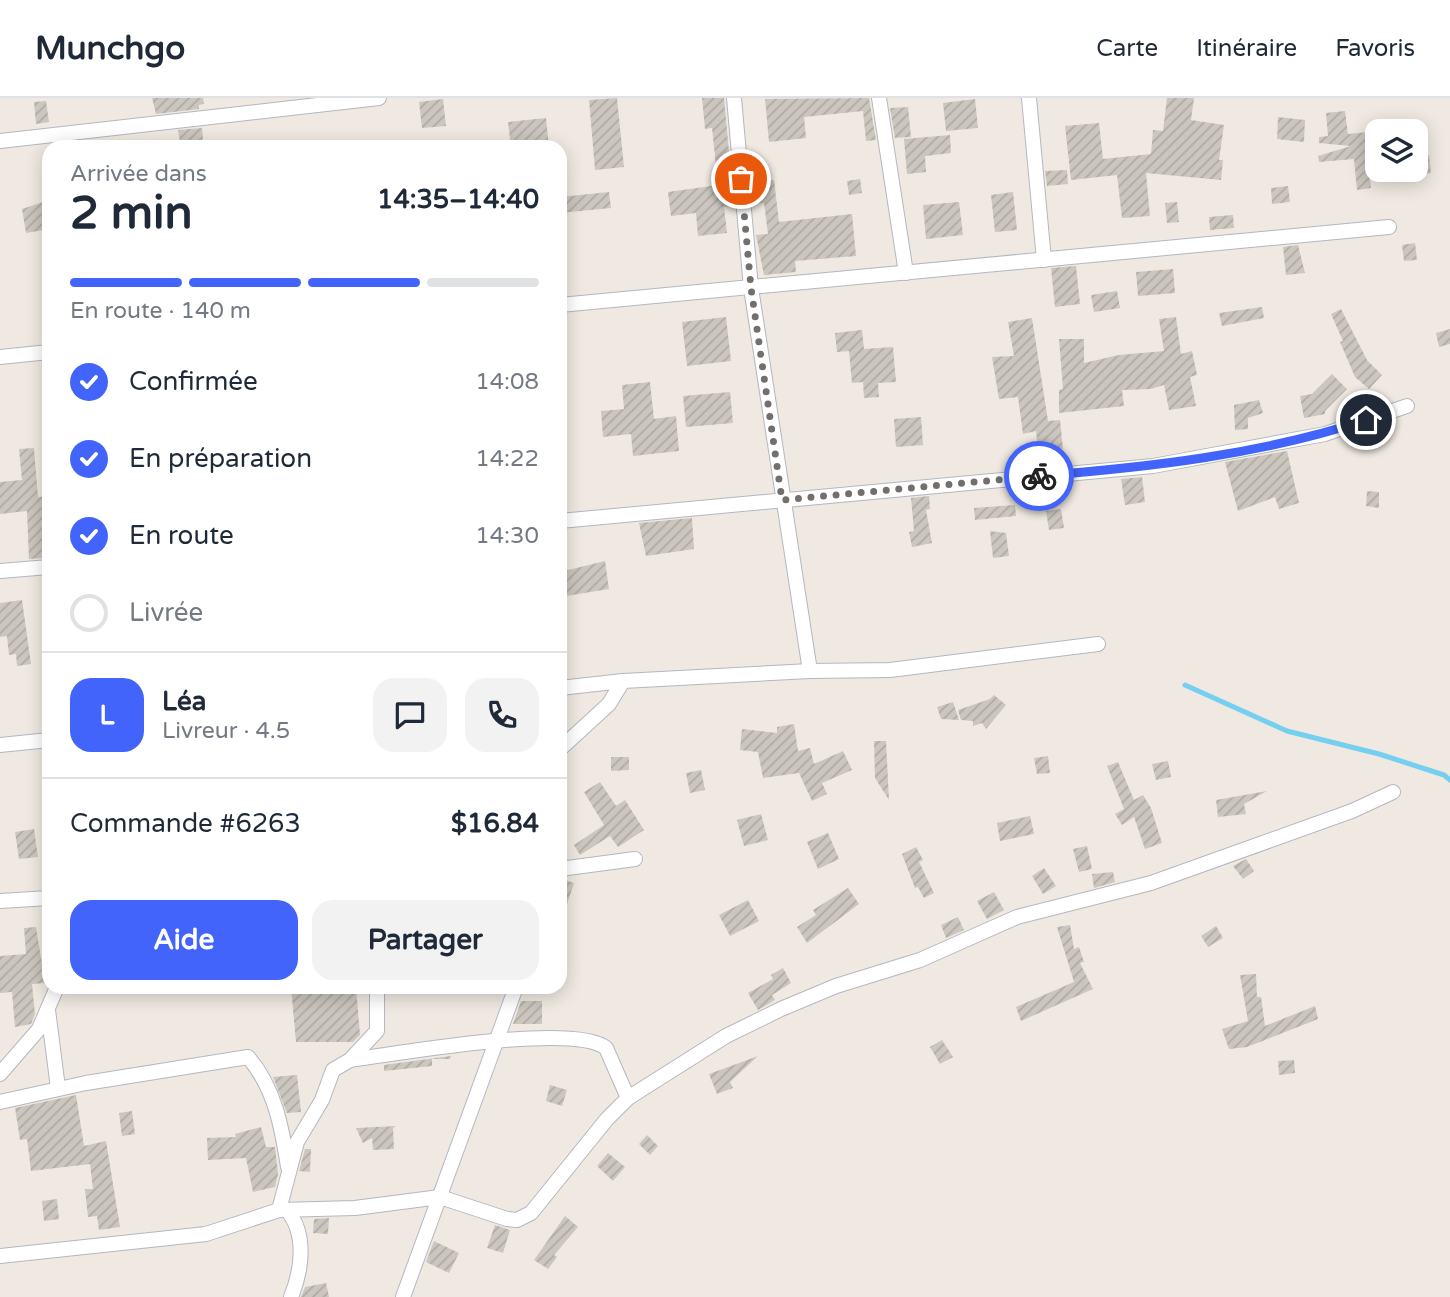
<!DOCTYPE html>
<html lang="fr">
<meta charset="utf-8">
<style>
:root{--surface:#fff;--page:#f2f2f3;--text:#1f2937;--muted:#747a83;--line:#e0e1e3;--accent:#4264fb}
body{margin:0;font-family:"Varela Round",sans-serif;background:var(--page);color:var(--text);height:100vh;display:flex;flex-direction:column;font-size:26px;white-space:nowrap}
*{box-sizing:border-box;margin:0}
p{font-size:23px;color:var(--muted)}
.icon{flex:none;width:38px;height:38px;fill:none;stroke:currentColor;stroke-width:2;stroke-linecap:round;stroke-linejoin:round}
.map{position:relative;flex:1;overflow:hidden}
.side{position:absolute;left:42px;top:42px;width:525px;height:854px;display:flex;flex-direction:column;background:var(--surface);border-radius:21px;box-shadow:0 4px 18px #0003}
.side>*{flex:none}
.fabs{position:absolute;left:1365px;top:21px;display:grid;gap:14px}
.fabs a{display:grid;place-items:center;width:63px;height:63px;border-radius:14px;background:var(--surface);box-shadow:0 4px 18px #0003;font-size:35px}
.pin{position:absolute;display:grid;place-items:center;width:60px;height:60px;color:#fff;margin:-30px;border:4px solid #fff;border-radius:50%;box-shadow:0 2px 7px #0007}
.courier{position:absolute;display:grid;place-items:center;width:70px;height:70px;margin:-35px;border:5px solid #4264fb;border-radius:50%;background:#fff;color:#222;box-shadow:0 2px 9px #0007}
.overview em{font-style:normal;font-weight:700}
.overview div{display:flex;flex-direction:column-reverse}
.overview{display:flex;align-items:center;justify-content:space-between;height:119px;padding:0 28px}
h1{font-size:46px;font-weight:700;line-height:52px}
.bar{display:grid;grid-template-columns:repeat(4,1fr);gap:10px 7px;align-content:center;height:84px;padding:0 28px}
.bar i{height:9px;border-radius:5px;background:var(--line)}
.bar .active{background:var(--accent)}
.bar p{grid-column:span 4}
.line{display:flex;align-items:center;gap:18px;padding:0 28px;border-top:2px solid var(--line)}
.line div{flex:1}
.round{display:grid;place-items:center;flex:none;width:74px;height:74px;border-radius:21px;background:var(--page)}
ol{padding:0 28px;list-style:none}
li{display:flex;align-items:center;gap:21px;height:77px}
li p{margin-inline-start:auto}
li .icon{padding:7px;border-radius:50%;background:var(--accent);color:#fff;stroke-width:4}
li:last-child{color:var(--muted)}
li i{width:38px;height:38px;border:4px solid var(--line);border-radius:50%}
.action{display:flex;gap:14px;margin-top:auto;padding:14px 28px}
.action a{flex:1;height:80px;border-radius:21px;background:var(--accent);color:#fff;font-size:28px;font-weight:700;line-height:80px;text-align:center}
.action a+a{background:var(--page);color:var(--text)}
header{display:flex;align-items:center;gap:42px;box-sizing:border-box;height:98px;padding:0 35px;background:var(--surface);border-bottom:2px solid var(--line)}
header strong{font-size:33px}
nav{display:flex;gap:38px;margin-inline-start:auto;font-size:24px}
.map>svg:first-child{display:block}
</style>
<header>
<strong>Munchgo</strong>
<nav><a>Carte</a><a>Itinéraire</a><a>Favoris</a></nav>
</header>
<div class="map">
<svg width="1450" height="1199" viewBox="0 0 1450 1199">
<defs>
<pattern id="building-hatch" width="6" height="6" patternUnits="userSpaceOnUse" patternTransform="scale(1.75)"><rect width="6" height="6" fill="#cbc7bf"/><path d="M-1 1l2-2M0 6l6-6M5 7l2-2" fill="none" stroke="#afaba4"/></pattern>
</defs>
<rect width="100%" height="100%" fill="#efe9e1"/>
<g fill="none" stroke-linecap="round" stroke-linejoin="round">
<path stroke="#75cff0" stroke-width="5" d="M1185 587 1287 633 1379 656 1444 677 1450 682"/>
</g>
<g fill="url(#building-hatch)">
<path d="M152 0H203L204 6 199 7V11L156 16Z"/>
<path d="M617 0 624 69 595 72 589 2Z"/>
<path d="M702 0H724L734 108 724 109 727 135 698 138 696 115 671 118 668 94 718 87 712 30 705 31Z"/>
<path d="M869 0 876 42 866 43 863 13 804 19 806 40 769 44 765 1Z"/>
<path d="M1167 0H1194L1191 22 1224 27 1219 62H1223L1221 82 1146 75 1150 118 1122 120 1117 77 1071 82 1065 28 1099 25 1103 61 1151 56 1153 32 1163 33Z"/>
<path d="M443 1 446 28 422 30 419 4Z"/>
<path d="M975 1 978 30 946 33 943 5Z"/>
<path d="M46 3 49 24 36 26 34 4Z"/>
<path d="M908 9 911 39 895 40 890 10Z"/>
<path d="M1345 13 1348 36 1377 33V55L1367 56 1371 90 1357 92 1354 61 1319 64 1318 58 1351 48 1319 45V39L1328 38 1326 15Z"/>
<path d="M1278 19 1305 22 1304 44 1277 41Z"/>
<path d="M546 20 549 49H511L508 24Z"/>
<path d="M202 30 203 42 180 45 178 32Z"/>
<path d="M950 37 951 55 925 58 926 74 907 76 904 41Z"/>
<path d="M1429 57 1431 75 1416 77V58Z"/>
<path d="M1067 72 1068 86 1047 88 1045 73Z"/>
<path d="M860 81 862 95 849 97 847 83Z"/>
<path d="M774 82 779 124 852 116 856 158 795 163 796 174 764 177 756 137 768 136 764 105 753 106 751 84Z"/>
<path d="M1288 88 1290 104 1272 106 1271 90Z"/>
<path d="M609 94 611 110 560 115V99Z"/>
<path d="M1013 94 1017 132 995 134 991 97Z"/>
<path d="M49 102V131L26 135 22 111Z"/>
<path d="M959 104 963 137 926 141 923 107Z"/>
<path d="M1177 104 1179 124 1167 125 1165 105Z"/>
<path d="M1233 117 1234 130 1210 132 1209 119Z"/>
<path d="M1415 145 1417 162 1404 163 1402 147Z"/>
<path d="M1298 147 1305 175 1286 177 1283 149Z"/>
<path d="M1076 168 1080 206 1055 209 1051 170Z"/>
<path d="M1173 171 1175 195 1138 198 1136 174Z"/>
<path d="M1117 193 1120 210 1094 214 1091 197Z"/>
<path d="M1262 209 1264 220 1222 228 1219 215Z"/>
<path d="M1341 211 1367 262 1382 277 1369 291 1355 279 1340 244 1343 243 1331 216Z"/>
<path d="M726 219 731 263 687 268 682 224Z"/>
<path d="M1176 219 1181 256 1192 253 1197 277 1190 279 1196 308 1169 312 1164 287 1151 291 1122 292 1124 308 1059 315V292L1063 291 1059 241H1084V265L1119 257 1164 253 1159 221Z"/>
<path d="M1032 220 1048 323 1060 322 1063 351 1038 353 1036 333 1023 336 1018 299 999 301 992 259 1014 258 1008 224Z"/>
<path d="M1450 231V246L1439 249 1436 235Z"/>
<path d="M862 232 864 251 893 249 896 284 878 285 879 299 864 300 863 284 852 285 849 253 837 254 835 235Z"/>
<path d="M1332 276 1347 291 1325 313V316L1304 320 1300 298 1312 296Z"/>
<path d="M650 284 654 321 676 318 679 353 633 358 631 336 603 339 601 313 624 311 622 287Z"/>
<path d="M730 294 733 325 686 329 683 298Z"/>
<path d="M1259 302 1263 315 1248 320V331L1235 332 1234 307Z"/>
<path d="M921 319 923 347 896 349 894 321Z"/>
<path d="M34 350 38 399 48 398 49 448 43 447V460L29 461 27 413 0 416V384L22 382 19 351Z"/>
<path d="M1287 353 1299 405 1279 411 1275 399 1238 413 1225 364Z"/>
<path d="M1142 379 1145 404 1125 407 1121 381Z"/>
<path d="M1367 393 1379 394V410L1366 408Z"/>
<path d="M929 398 930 411 926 412 932 445 912 449 909 434 914 433 911 400Z"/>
<path d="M1015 407 1016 418 975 422 974 410Z"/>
<path d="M1061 411 1064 430 1049 432 1046 413Z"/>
<path d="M692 420 694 451 646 458 639 425Z"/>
<path d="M990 433 1006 435 1009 458 993 460Z"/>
<path d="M605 463 609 491 560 499V474Z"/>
<path d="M22 502 31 566 17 568 16 556 9 557 7 538 0 539V505Z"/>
<path d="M994 597 1006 607 986 631 982 625 973 628V623L961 622 958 612 990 601Z"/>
<path d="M953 604 959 622 941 621 937 609Z"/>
<path d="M794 626 798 653 810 650 814 666 843 653 852 672 822 685 827 696 812 703 799 675 763 680 758 654 740 652 742 631 777 635V629Z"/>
<path d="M874 643H886L889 702 875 680Z"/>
<path d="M1048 658 1050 675 1037 676 1034 660Z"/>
<path d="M611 659H629V672L611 673Z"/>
<path d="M1168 663 1171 679 1156 682 1152 666Z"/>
<path d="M1118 664 1134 702 1143 697 1151 710 1162 745 1145 751 1134 719 1122 727 1115 716 1124 711 1107 668Z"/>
<path d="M701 672 705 692 690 695 686 675Z"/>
<path d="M600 684 616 708 625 702 644 732 618 749 610 738 580 757 574 747 604 727 584 694Z"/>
<path d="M1267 693 1244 706 1246 716 1218 719 1216 702Z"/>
<path d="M761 716 768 742 744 748 737 722Z"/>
<path d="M1030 718 1034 736 1000 743 997 725Z"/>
<path d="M34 731 38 759 19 761 15 734Z"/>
<path d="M828 735 839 761 818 771 807 744Z"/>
<path d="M1087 748 1092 771 1079 774 1073 751Z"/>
<path d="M916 749 923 762 919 764 934 795 924 800 918 789 915 790 902 756Z"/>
<path d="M1246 761 1254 773 1243 781 1233 768Z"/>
<path d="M1044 770 1056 788 1043 796 1032 778Z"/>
<path d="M1113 774 1115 784 1094 790 1092 776Z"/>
<path d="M560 780 574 785 562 821 560 820Z"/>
<path d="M848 790 859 806 807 845 797 829 816 817 813 812Z"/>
<path d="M994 794 1004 812 987 821 977 803Z"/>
<path d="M748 802 759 823 730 838 719 817Z"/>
<path d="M958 819 964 832 946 840 941 827Z"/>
<path d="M1070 827 1074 851 1079 849 1084 864 1080 865 1093 891 1021 923 1016 909 1074 884 1057 829Z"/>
<path d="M1216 828 1223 840 1208 849 1201 838Z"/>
<path d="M36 829 45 885 32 886 35 916 31 926 15 929 12 894 0 895V858L26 856 24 830Z"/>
<path d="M783 870 791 885 772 897 775 902 758 912 748 895 773 881 771 877Z"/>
<path d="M1256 876 1257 899H1261L1265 928 1315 908 1318 921 1247 949 1229 951 1222 931 1248 923 1240 877Z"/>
<path d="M291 889H356L360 937 353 944H296Z"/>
<path d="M521 903H542V926H513Z"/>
<path d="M942 942 953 959 940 966 930 949Z"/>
<path d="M451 958 450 961H432V968L384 973V967Z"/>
<path d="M758 958 730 984 733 990 717 996 709 976Z"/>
<path d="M1294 962 1295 975 1279 977 1278 963Z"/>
<path d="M297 977 301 1014 287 1015 273 979Z"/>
<path d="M550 987 567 992 562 1008 546 1003Z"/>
<path d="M76 997 84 1048 106 1043 120 1129 99 1132 97 1118 88 1119 85 1091H93L90 1066 31 1073 27 1041 20 1042 15 1010Z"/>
<path d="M132 1013 135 1036 122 1038 119 1015Z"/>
<path d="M396 1028 393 1030 394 1051 373 1052 372 1040 363 1045 356 1030Z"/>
<path d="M261 1029 266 1049H275L278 1076 275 1089 253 1094 246 1060 208 1062 207 1040 236 1039 235 1036Z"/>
<path d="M647 1037 658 1048 650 1057 639 1046Z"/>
<path d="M305 1051H311L310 1074 299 1073Z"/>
<path d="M608 1055 625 1069 613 1083 597 1068Z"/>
<path d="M57 1101 59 1121 44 1123 42 1103Z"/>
<path d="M565 1118 578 1129 554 1157 557 1159 548 1171 534 1162Z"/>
<path d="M329 1120 328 1136 313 1135 314 1121Z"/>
<path d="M495 1127 510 1132 503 1155 487 1150Z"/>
<path d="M434 1143 459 1155 449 1175 426 1164Z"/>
<path d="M326 1185 329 1199H301L305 1189Z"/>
</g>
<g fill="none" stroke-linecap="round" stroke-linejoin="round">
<g stroke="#b4b7c1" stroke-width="16">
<g id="street">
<path d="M734 0 751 190 810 573"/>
<path d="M879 0 906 175"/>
<path d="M1029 0 1044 162"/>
<path d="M0 43 379 0"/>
<path d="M560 207 1389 129"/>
<path d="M0 259 49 254"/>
<path d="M560 423 1153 368 1325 336 1407 308"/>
<path d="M0 473 49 469"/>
<path d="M560 590 623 583 810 573 890 572 1098 546"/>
<path d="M0 647 49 642"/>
<path d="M560 651 609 606 623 583"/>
<path d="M560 771 635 761"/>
<path d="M0 803 49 800"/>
<path d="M48 912 58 990"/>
<path d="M350 962C397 956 573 924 606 950L628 1000"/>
<path d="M0 976 39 931 57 889"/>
<path d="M0 1004 86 985 248 959C275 990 282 1030 288 1069"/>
<path d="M279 1112 297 1044 322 1002 333 972 350 962 377 933V889"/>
<path d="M287 1112C307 1136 302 1172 291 1199"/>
<path d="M0 1158 206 1136 279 1112 355 1110 440 1099 507 1121 517 1122 531 1115 607 1021 628 1000 726 938 781 911 836 888 920 862 1017 819 1151 785 1352 713 1393 694"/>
<path d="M403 1199 516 889"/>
</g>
</g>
<use href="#street" stroke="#fff" stroke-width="14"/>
</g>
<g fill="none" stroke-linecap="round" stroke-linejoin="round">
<path stroke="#726f6d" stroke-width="7" stroke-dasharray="0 12.6" d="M741 81 751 190 782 402 1039 378"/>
<path stroke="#4264fb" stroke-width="9" d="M1039 378C1149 369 1260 357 1366 322"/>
</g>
</svg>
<div class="fabs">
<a><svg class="icon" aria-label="layers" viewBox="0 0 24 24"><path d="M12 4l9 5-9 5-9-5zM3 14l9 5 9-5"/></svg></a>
</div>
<div class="pin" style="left:741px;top:81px;background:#ea580c"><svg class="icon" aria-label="bag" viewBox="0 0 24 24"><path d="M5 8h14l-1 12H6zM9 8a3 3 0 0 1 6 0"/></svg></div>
<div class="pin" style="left:1366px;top:322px;background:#1f2937"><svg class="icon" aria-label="home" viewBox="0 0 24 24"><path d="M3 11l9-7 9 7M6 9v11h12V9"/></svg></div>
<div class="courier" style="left:1039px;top:378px"><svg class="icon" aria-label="bike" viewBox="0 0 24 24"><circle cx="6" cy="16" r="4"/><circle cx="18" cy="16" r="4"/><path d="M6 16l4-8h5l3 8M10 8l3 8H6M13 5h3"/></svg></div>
<section class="side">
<div class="overview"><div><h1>2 min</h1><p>Arrivée dans</p></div><em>14:35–14:40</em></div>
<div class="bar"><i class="active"></i><i class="active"></i><i class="active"></i><i></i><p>En route · 140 m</p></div>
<ol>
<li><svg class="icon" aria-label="check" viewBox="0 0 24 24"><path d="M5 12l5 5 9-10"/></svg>Confirmée<p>14:08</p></li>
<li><svg class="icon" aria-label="check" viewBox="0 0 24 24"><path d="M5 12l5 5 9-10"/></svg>En préparation<p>14:22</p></li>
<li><svg class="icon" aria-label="check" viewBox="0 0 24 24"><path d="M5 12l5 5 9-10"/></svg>En route<p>14:30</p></li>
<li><i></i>Livrée</li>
</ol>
<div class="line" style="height:126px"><b class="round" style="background:var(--accent);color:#fff">L</b><div><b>Léa</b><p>Livreur · 4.5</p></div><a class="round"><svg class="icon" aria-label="chat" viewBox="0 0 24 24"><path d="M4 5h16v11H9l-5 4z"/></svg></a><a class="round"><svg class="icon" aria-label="phone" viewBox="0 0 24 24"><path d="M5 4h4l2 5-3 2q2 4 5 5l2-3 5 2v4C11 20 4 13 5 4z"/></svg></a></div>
<div class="line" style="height:91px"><div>Commande #6263</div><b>$16.84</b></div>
<div class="action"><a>Aide</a><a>Partager</a></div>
</section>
</div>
